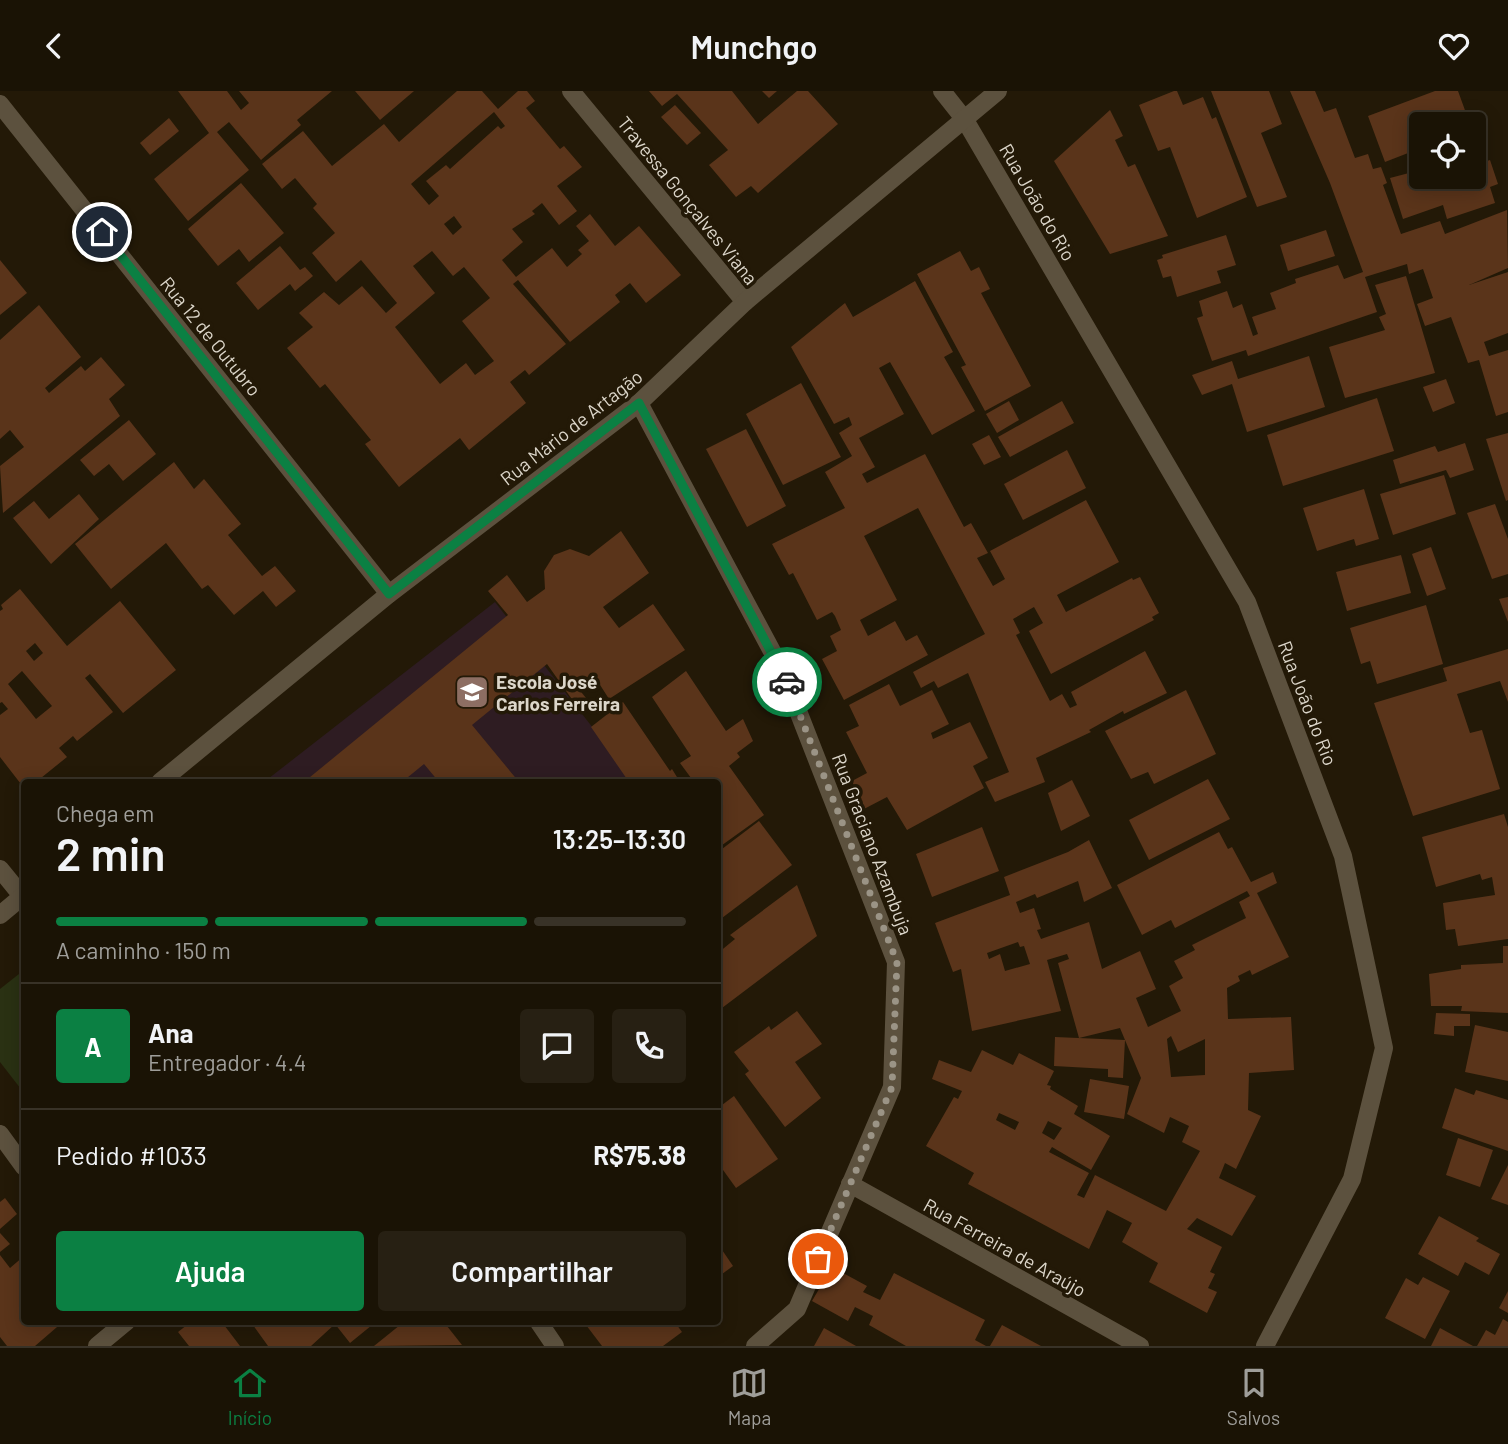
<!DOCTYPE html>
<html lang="pt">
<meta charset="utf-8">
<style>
:root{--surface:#1a1305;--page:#272013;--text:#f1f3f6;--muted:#9f9e9a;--line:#383227;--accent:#0b8043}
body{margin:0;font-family:Barlow,sans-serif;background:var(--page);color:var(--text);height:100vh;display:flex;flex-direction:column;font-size:26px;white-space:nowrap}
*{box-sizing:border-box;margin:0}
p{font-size:23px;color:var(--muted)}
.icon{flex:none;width:38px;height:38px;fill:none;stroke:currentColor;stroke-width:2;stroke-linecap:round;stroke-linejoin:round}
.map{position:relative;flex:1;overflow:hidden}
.panel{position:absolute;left:21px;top:688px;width:700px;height:546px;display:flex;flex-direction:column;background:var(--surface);border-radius:7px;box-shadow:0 4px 18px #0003,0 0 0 2px var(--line)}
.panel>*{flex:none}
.buttons{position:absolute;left:1409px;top:21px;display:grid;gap:14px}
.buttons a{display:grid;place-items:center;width:77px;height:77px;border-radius:7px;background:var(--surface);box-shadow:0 4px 18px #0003,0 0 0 2px var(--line);font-size:35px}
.pin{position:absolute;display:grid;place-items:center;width:60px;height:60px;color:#fff;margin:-30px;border:4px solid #fff;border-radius:50%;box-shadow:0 2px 7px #0007}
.courier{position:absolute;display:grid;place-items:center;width:70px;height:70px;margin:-35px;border:5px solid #0b8043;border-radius:50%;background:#fff;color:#222;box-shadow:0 2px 9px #0007}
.headline em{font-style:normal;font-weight:600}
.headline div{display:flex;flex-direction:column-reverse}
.headline{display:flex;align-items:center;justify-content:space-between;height:119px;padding:0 35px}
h1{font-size:46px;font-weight:600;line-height:52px}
.bar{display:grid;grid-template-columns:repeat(4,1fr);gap:10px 7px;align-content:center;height:84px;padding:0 35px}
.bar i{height:9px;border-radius:5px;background:var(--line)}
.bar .on{background:var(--accent)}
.bar p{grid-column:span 4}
.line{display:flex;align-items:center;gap:18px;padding:0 35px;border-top:2px solid var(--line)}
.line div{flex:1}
.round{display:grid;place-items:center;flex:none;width:74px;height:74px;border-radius:7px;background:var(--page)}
.action{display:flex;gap:14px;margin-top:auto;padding:14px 35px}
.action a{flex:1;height:80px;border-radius:7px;background:var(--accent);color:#fff;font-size:28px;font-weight:600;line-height:80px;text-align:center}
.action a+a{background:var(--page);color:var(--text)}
header{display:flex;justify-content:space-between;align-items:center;height:91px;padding:0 35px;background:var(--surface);font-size:32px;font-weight:600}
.tab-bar{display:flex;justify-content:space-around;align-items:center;height:98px;border-top:2px solid var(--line);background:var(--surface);font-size:19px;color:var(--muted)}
.tab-bar a{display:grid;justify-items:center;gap:4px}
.tab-bar .on{color:var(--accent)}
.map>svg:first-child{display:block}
</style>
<header><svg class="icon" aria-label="back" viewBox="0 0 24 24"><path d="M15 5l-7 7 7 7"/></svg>Munchgo<svg class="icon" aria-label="heart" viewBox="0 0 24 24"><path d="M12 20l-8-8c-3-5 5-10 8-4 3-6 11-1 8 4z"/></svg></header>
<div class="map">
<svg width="1508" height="1255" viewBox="0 0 1508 1255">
<rect width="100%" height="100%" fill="#231907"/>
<path fill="#2e1c22" d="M495 511 635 691H264Z"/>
<path fill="#2a3113" d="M24 879V1002L0 971V898Z"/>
<g fill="#5a341a" fill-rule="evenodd">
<path d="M178 0H227L241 19 249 12 239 0H332L297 29 301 34 261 69 229 31 217 41 249 79 188 130 154 88 209 42Z"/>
<path d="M355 0H414L380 29Z"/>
<path d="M457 0H482L498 18 518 0H527L535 10 526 17 560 58 564 55 582 76 557 95 577 120 559 134 542 112 532 120 535 123 512 138 523 151 502 169 516 186 552 157 567 176 582 163 578 159 589 150 576 135 590 123 615 155 639 135 681 184 646 212 630 192 615 204 620 211 570 251 518 189 513 193 566 253 529 284 525 279 510 291 526 312 469 359 460 347 399 396 365 353 371 349 325 293 320 297 287 257 313 236 299 222 324 201 339 214 362 195 386 222 397 212 361 169 336 191 312 162 335 142 313 117 317 113 295 87 282 98 262 73 303 40 332 75 384 33 399 51ZM494 21 505 35 501 38 498 35 450 78 446 74 426 90 439 105 429 114 411 93ZM454 125 462 136 453 144 444 133ZM432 160 453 185 464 176 490 207 462 230 494 270 475 284 466 272 440 293 395 236 435 202 413 175Z"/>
<path d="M649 0H732L758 33 797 0H808L838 33 758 102 751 95 736 106 709 74 728 59 677 3 662 15Z"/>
<path d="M762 0H777L769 7Z"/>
<path d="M1174 0H1177L1183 14 1203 6 1212 28 1216 26 1247 106 1197 127 1170 56 1158 60 1139 14Z"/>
<path d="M1211 0H1269L1282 33 1261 42 1287 106 1257 116Z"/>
<path d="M1290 0H1315L1324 21 1336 17 1355 67 1368 63 1373 78 1381 76 1387 92 1383 94 1401 143 1440 130 1445 143 1507 119 1508 177 1469 194 1508 181V242L1484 251 1489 265 1508 259V321L1496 325 1479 269 1468 272 1451 226 1425 235 1417 213 1433 207 1423 178 1409 183 1407 173 1365 186 1377 221 1248 265 1246 259 1212 270 1197 227 1203 225 1199 210 1227 200 1233 217 1242 213 1253 245 1258 243 1252 226 1276 218 1270 202 1296 192 1295 188 1338 174 1344 188 1363 181 1330 92Z"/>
<path d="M1435 0H1458L1470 33H1421V57L1385 71 1368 25Z"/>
<path d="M675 14 701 42 687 54 661 26Z"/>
<path d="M1110 19 1123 45 1115 49 1128 76 1135 73 1168 145 1110 163 1054 70Z"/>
<path d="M169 27 179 40 150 64 140 52Z"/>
<path d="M1474 51 1481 72 1490 69 1498 93 1490 96 1495 112 1447 128 1443 114 1403 128 1390 87 1409 82 1408 77 1421 73V86H1474Z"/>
<path d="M241 92 284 142 249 171 239 158 218 175 188 138Z"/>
<path d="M1326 139 1335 165 1288 180 1280 154Z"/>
<path d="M1226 144 1236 174 1217 180 1221 192 1177 206 1171 185 1163 187 1157 169 1163 167 1162 164Z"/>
<path d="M280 155 300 179 305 176 313 185 295 200 290 193 258 219 236 192Z"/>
<path d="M960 160 971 180 979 176 990 198 981 202 1031 295 985 320 961 276 966 274 917 183Z"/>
<path d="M0 169 27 202 0 224Z"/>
<path d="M1406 185 1435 282 1345 307 1329 256 1385 239 1379 226 1386 223 1375 194Z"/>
<path d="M915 190 953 261 944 266 975 320 932 344 890 271 879 277 904 323 859 347 875 376 862 383 867 392 925 363 964 436 971 432 988 462 977 467 993 495 1005 488 990 460 1086 409 1119 471 1057 504 1066 521 1132 487 1133 489 1140 486 1159 522 1152 526 1154 529 1051 583 1029 540 1043 532 1034 516 1013 528 1020 542 1016 544 1050 610 1062 603 1070 617 1077 614 1071 601 1145 560 1167 602 1124 623 1123 620 1089 639 1091 641 1036 667 1045 691 995 711 985 691 1009 681 968 582 938 597 934 590 921 597 913 581 985 543 918 417 864 445 897 509 860 529 868 545 895 530 906 550 917 544 928 564 844 609 822 568 837 560 830 545 841 539 835 525 832 521 817 529 793 482 789 484 772 453 845 417 825 381 852 365 839 342 852 334 849 326 834 333 791 256 845 212 853 226Z"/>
<path d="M39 214 81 266 45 297 49 302 81 275 85 280 101 266 125 294 109 308 120 325 3 422 0 375 24 356 10 339 0 348V249Z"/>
<path d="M1309 265 1325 316 1247 341 1232 293 1202 304 1192 284 1232 270 1238 288Z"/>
<path d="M1446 288 1455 312 1433 321 1423 296Z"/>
<path d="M801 292 841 366 783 394 746 323Z"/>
<path d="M1377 307 1394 360 1283 395 1267 344Z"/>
<path d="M1009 310 1019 329 997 342 986 323Z"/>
<path d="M1062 310 1074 332 1010 366 998 346Z"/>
<path d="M129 329 156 363 123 390 109 373 94 385 80 369Z"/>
<path d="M746 338 786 415 747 436 706 358Z"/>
<path d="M1508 342V409L1506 410 1486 348Z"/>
<path d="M989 344 1001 366 984 374 972 353Z"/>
<path d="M1465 352 1474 379 1450 387 1446 379 1400 393 1393 369 1435 355 1438 361Z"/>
<path d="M1067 359 1086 397 1023 429 1004 393Z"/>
<path d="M174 371 194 398 204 388 241 433 228 444 262 485 275 475 296 500 276 516 263 500 234 524 208 494 202 498 166 452 111 498 75 453Z"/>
<path d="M1444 384 1456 423 1393 444 1380 403Z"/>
<path d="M1364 398 1379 448 1356 455 1354 448 1317 460 1303 417Z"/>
<path d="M79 403 99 428 51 473 13 427 34 410 49 428Z"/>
<path d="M1495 413 1508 448V483L1492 488 1467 422Z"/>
<path d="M621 440 649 482 603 516 619 537 653 513 685 559 609 608 595 586 578 597 586 607 576 614 547 573 472 634 519 691H439L424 673 402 691H304L508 524 488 500 507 484 527 511 545 498 544 480 554 464 570 458 589 465Z"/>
<path d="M1431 456 1446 498 1427 505 1412 463Z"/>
<path d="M1401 464 1411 502 1347 520 1336 481Z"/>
<path d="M20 498 67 555 120 510 176 579 123 622 90 583 85 587 113 621 77 650 73 645 59 657 67 666 36 691H24V697L0 666V624L8 618 2 611 0 612V520L3 518 1 514ZM35 552 43 562 34 570 26 560ZM22 580 52 615 36 628 8 593Z"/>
<path d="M1508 506V531L1499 508Z"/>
<path d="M1426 514 1443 573 1377 593 1370 570 1361 573 1350 537Z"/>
<path d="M1508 558V611L1500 590 1457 603 1470 642 1482 639 1500 698 1413 725 1374 612 1447 590 1443 577Z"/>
<path d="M686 580 726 640 743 628 753 650 737 662 740 666 729 675 764 724 718 757V691H694L680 672 691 665 652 606Z"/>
<path d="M889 593 900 615 932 599 949 633 931 642 933 648 970 631 988 667 973 675 984 697 907 739 887 706 864 718 852 690 867 682 846 641 859 635 849 614Z"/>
<path d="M1186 599 1216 663 1154 693 1148 681 1131 688 1105 640Z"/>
<path d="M623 611 670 680 672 678 680 691H629L591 636Z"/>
<path d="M1208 688 1230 728 1149 769 1129 729Z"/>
<path d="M1072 689 1090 725 1061 740 1048 702Z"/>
<path d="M1504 723 1508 736V848L1458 855 1455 838 1446 839 1443 812 1495 804 1492 786 1482 789 1480 783 1436 796 1422 746Z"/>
<path d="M759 730 792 774 718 830V761Z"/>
<path d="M982 736 999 780 932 806 916 763Z"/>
<path d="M1219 741 1228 758 1232 756 1251 791 1273 781 1277 792 1257 802 1289 866 1252 884 1250 879 1238 885 1240 890 1227 897 1228 928 1291 926 1294 979 1249 982 1248 1019 1261 1025 1236 1078 1225 1072 1219 1087 1256 1105 1232 1145 1197 1127 1187 1138 1222 1156 1210 1181 1215 1183 1208 1197 1217 1201 1207 1222 1149 1191 1158 1172 1122 1151 1132 1132 1107 1119 1089 1158 968 1093 974 1082 926 1055 954 1006 958 1008 962 1000 932 988 939 969 971 981 982 959 1013 974 1019 962 1054 980 1047 994 1051 995 1050 998 1078 1015 1074 1023 1110 1045 1091 1079 1052 1056 1049 1061 1089 1082 1077 1104 1084 1107 1095 1084 1166 1120 1200 1060 1182 1051 1189 1035 1170 1026 1164 1042 1127 1023 1141 987 1125 949 1123 987 1108 986V978L1054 975 1055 946 1125 949 1120 937 1079 947 1058 872 1069 868 1067 863 1047 869 1061 920 972 940 961 878 953 881 935 832 1010 804 1004 786 1068 761 1089 749 1112 797 1084 811 1078 790 1037 807 1035 803 1016 811 1020 822 1034 817 1041 838 1037 839 1041 848 1089 831 1102 878 1140 860 1156 898 1136 907 1148 936 1181 920 1169 895 1183 887 1174 870 1195 859 1192 854 1246 827 1239 811 1250 805 1247 800 1175 837 1171 829 1142 844 1117 794ZM1018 851 1020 856 1024 855 1030 873 1005 880 1000 863 989 868 987 862ZM1171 945 1178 961 1205 948V984L1171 986 1167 948ZM999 1022 1019 1031 1015 1039 996 1029ZM1048 1030 1062 1037 1054 1049 1042 1042Z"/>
<path d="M797 794 817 845 718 920V862L735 848 730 844Z"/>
<path d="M1503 855H1508V922L1461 920 1462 915H1431L1429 883 1461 878V874L1503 872Z"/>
<path d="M797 920 822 953 795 971 821 1007 785 1036 745 983 749 980 734 961 769 935 771 939Z"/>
<path d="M1436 922 1470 923V935H1454V945L1434 943Z"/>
<path d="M1475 934 1508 941V990L1465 981Z"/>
<path d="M1090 988 1129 995 1124 1028 1084 1021Z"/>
<path d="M1455 997 1474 1004 1476 999 1508 1009V1060L1442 1037Z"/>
<path d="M734 1005 778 1068 736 1097 718 1072V1017Z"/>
<path d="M1458 1047 1493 1059 1480 1096 1446 1084Z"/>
<path d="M1508 1074V1114L1491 1108Z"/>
<path d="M5 1107 17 1123 0 1138V1111Z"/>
<path d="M1439 1125 1479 1147 1476 1150 1500 1163 1489 1184 1465 1171 1458 1185 1418 1163Z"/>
<path d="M0 1142 10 1153 0 1161Z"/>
<path d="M718 1153 733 1175 718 1186Z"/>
<path d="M0 1164 10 1177 24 1165V1230H64L35 1255H7L0 1246Z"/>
<path d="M832 1176 867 1195 863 1201 880 1209 894 1182 985 1229 975 1249 986 1255H906L869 1234 873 1225 855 1216 848 1230 812 1210Z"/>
<path d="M1423 1186 1450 1200 1425 1248 1385 1227 1406 1187 1418 1194Z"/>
<path d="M1508 1200V1222L1499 1217Z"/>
<path d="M1503 1228 1508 1231V1255H1477L1486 1239 1495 1244Z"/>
<path d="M192 1230H213L216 1235 221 1230 240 1255H189L178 1241Z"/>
<path d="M250 1230H377L350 1252 335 1233 311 1255H268Z"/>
<path d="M405 1230H443L462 1254 374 1255Z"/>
<path d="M583 1230H674L682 1241 663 1255H602Z"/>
<path d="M1002 1234 1041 1255H990Z"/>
<path d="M824 1237 856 1255H814Z"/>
<path d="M1440 1237 1473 1255H1431Z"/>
</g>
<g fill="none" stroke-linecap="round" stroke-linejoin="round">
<g stroke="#5c513e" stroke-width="18">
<path d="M571 0 745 211"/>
<path d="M639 312 782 579 896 871 892 996 797 1218 755 1255"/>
<path d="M0 778 22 805"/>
<path d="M0 1043 24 1076"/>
<path d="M850 1093 1140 1255"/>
<path d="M538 1230 555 1255"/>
<path d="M97 1255 127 1230"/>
</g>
<g stroke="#5c513e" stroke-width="18">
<path d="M942 0 965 29 1247 511 1343 765 1384 957 1352 1088 1265 1255"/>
<path d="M0 13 389 503"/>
<path d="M160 691 389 503 639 312 745 211 998 0"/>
<path d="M0 824 24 804"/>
</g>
</g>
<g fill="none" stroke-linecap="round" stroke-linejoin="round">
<path stroke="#9b9486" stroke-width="7" stroke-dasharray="0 12.6" d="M787 591 897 871 892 996 818 1168"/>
<path stroke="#0b8043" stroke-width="9" d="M102 141 389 503 639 312 787 591"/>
</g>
<defs>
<g id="school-square" transform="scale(1.75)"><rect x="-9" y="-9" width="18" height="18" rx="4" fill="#8d6e63" stroke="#231907"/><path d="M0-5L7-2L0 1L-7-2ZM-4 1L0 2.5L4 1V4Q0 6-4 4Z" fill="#fff"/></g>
</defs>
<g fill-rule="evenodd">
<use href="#school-square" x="472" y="601"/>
</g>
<g text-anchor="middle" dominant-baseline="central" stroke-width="7" stroke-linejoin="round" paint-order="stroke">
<g font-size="19" fill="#dcd6ca" stroke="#231907">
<text transform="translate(688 109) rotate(51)">Travessa Gonçalves Viana</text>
<text transform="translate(1038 111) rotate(60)">Rua João do Rio</text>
<text transform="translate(211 245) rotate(51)">Rua 12 de Outubro</text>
<text transform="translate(571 336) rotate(-38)">Rua Mário de Artagão</text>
<text transform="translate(1308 612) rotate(69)">Rua João do Rio</text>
<text transform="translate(873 753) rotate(69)">Rua Graciano Azambuja</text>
<text transform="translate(1005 1156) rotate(29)">Rua Ferreira de Araújo</text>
</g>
<g font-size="19" font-weight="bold" fill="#dcd6ca" stroke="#231907" text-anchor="start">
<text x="496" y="590">Escola José<tspan x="496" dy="22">Carlos Ferreira</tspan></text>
</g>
</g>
</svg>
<div class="buttons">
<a><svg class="icon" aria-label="locate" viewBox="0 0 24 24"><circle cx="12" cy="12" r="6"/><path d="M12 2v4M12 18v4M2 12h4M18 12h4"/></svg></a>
</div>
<div class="pin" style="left:818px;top:1168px;background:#ea580c"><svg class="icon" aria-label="bag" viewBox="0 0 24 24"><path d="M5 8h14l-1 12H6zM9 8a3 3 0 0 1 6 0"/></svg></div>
<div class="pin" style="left:102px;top:141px;background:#1f2937"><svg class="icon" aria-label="home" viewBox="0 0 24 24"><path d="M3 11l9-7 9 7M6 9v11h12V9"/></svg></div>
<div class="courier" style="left:787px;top:591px"><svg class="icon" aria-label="car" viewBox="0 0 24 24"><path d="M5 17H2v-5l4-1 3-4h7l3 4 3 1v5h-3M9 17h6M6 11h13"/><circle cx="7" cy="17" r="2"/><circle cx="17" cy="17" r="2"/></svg></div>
<section class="panel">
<div class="headline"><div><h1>2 min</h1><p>Chega em</p></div><em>13:25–13:30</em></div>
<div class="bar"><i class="on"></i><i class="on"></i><i class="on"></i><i></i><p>A caminho · 150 m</p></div>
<div class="line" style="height:126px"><b class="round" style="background:var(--accent);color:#fff">A</b><div><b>Ana</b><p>Entregador · 4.4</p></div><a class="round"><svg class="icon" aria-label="chat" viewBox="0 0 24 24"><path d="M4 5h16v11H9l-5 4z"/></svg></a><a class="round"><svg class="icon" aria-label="phone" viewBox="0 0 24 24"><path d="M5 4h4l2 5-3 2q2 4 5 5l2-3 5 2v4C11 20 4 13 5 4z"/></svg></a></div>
<div class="line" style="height:91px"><div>Pedido #1033</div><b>R$75.38</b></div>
<div class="action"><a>Ajuda</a><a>Compartilhar</a></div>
</section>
</div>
<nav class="tab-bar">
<a class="on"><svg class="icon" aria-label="home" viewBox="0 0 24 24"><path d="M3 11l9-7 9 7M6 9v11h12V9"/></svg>Início</a>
<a><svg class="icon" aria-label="map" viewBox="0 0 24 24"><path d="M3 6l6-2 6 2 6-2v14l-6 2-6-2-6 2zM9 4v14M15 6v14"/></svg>Mapa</a>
<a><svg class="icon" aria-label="saved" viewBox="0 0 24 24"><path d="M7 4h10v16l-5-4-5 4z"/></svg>Salvos</a>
</nav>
